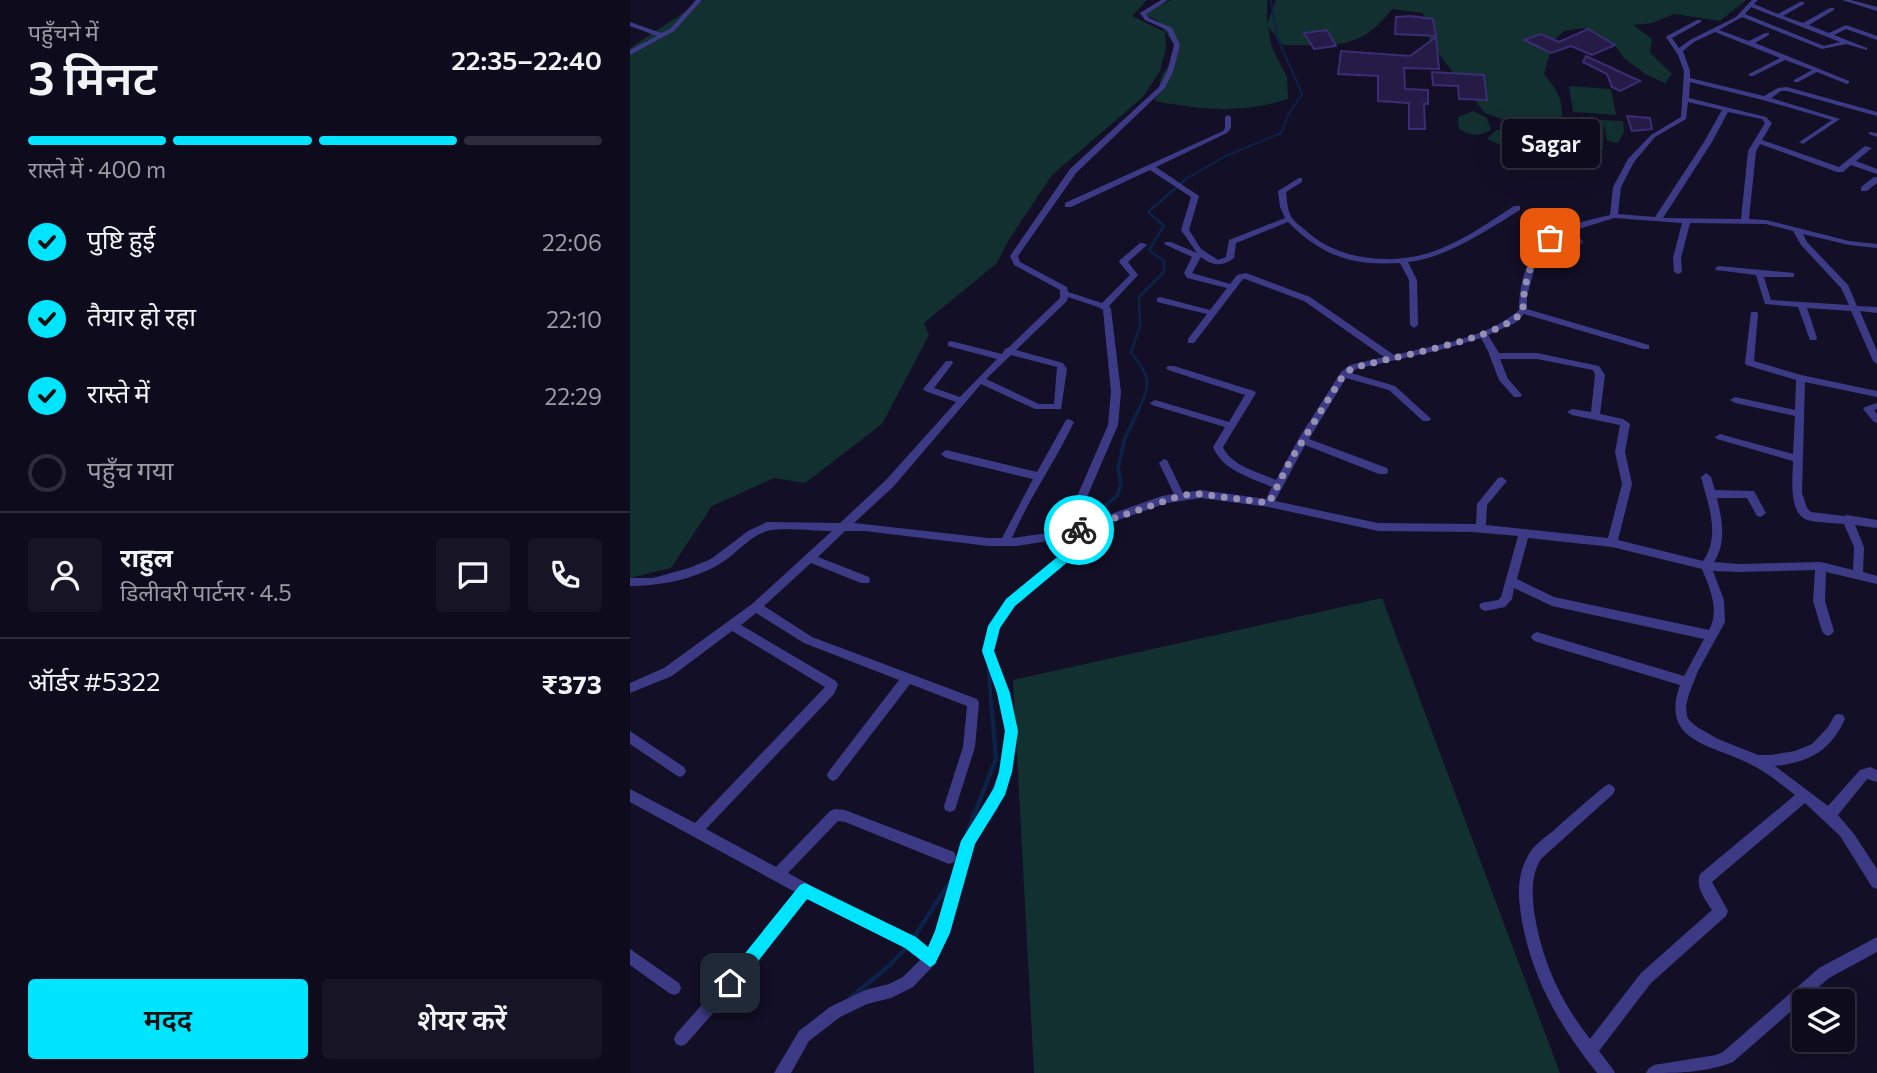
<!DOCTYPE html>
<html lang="hi">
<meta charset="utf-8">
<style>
:root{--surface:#0e0b1c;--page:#171425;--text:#f1f3f6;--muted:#9b9ba3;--line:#2e2b3b;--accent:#00e5ff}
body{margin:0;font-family:Commissioner,"Noto Sans Devanagari",sans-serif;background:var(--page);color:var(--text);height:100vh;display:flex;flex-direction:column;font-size:26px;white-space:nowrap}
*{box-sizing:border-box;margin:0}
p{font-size:23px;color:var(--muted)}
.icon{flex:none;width:38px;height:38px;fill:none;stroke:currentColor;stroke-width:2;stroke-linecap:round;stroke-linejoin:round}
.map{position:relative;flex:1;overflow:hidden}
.side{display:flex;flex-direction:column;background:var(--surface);width:630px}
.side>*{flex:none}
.controls{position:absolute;left:1162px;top:989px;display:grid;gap:14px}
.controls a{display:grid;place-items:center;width:63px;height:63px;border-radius:7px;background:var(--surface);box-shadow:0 7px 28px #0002,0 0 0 2px var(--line);font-size:35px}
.pin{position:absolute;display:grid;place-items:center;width:60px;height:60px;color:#fff;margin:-30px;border-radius:14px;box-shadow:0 4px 10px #0006}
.courier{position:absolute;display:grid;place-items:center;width:70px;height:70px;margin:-35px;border:5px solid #00e5ff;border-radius:50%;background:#fff;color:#222;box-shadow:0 2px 9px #0007}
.bubble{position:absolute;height:49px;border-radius:7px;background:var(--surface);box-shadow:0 7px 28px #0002,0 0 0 2px var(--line);font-size:23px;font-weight:600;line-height:49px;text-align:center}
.summary em{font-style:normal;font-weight:600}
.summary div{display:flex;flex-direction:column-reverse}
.summary{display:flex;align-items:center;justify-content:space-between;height:119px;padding:0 28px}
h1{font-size:46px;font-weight:600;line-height:52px}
.bar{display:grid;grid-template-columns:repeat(4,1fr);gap:10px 7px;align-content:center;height:84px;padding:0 28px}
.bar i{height:9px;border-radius:5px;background:var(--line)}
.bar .active{background:var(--accent)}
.bar p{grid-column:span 4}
.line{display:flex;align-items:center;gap:18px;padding:0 28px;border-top:2px solid var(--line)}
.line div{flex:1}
.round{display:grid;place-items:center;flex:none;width:74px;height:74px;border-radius:7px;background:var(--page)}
ol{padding:0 28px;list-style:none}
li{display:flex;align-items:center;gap:21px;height:77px}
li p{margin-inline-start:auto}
li .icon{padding:7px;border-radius:50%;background:var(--accent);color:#111;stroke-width:4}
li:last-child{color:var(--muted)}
li i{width:38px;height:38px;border:4px solid var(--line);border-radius:50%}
.cta{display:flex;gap:14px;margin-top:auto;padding:14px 28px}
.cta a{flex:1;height:80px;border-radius:7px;background:var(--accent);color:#111;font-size:28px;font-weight:600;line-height:80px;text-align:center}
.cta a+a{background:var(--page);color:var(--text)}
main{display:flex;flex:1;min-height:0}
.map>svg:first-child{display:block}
</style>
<main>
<section class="side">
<div class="summary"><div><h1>3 मिनट</h1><p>पहुँचने में</p></div><em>22:35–22:40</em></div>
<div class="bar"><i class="active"></i><i class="active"></i><i class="active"></i><i></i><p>रास्ते में · 400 m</p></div>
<ol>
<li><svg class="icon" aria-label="check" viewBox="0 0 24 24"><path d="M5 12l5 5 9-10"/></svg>पुष्टि हुई<p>22:06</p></li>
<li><svg class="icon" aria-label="check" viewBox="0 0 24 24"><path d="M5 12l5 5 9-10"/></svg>तैयार हो रहा<p>22:10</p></li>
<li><svg class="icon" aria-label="check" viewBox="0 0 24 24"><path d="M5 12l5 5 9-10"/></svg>रास्ते में<p>22:29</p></li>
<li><i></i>पहुँच गया</li>
</ol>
<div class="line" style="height:126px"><a class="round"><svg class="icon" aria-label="person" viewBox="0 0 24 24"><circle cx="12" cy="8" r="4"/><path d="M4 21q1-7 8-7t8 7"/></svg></a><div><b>राहुल</b><p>डिलीवरी पार्टनर · 4.5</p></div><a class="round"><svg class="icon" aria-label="chat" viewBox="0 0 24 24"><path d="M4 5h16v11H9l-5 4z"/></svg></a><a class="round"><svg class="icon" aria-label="phone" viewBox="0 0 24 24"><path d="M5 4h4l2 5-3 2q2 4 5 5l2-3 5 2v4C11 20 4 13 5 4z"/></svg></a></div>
<div class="line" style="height:91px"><div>ऑर्डर #5322</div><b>₹373</b></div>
<div class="cta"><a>मदद</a><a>शेयर करें</a></div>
</section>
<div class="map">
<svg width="1247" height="1073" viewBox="0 0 1247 1073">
<rect width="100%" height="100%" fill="#130f26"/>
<g fill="#12302f">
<path d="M73 0H517L502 16 535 32 536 48 530 71 513 97 422 175 378 241 367 263 294 323 299 335 252 424 175 483 144 478 82 506 41 568 0 578V48Z"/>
<path d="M542 0H637V24L646 0H1116L1090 21 1044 14 1022 23 1003 25 1022 39 1020 53 1042 74 1035 83 1015 74 993 57 985 45 954 28 934 31 923 41 914 74C936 100 935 111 927 143L909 148H882L883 143 878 148 857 139 866 130H876L873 121 879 125 885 138 887 133 879 122 855 113 800 43 793 13 762 9C728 53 704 44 653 45L638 27 642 48 657 77 658 99C613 114 571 110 525 101L532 75 549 51 527 20 509 13Z"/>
<path d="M939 86 981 89 986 115 943 112Z"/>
<path d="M843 111 857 118 861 130C849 137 841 136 829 129L828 117Z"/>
<path d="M950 119 993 121 994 132 988 143 977 141 974 123 973 150 950 148Z"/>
<path d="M752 598 930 1073H404L383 680Z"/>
</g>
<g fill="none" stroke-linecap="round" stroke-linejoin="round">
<path stroke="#0c2248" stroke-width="2" d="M552 181 596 156 651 133 658 115 672 94 647 37 641 0"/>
<path stroke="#0c2248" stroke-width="2.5" d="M508 411C522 381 520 378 501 352L510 326 509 297 534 272V261L519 250 534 226 518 212 555 180"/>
<g stroke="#0c2248" stroke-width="3.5">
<path d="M463 523 472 508 487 496 491 485 488 467 495 438 509 409"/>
<path d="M441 550 458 529"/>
<path d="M358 661 361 703"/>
</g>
<g stroke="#0c2248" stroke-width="4.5">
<path d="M336 835 366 759 361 701"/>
<path d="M282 940 320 882"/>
<path d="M221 997 259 966 278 946"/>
</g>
</g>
<g fill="#241b47" stroke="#3b2d73" stroke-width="2">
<path d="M781 16 803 19 806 36 765 34 766 17Z"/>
<path d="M958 29 985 45 962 55 941 46 921 53 894 40 911 34 929 42Z"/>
<path d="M697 30 706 46 684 49 674 33Z"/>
<path d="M806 37 809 69 774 68 775 89 798 90V104H794L795 129H779V103L748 101V76L708 74 711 51 780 56Z"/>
<path d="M956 56 1010 81 990 91 982 87 977 74 953 62Z"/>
<path d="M802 72 854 75 857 100 829 99 828 86 803 85Z"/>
<path d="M997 116 1020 118 1022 129 1002 131Z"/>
<path d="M948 236 952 242 930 259 922 255Z"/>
</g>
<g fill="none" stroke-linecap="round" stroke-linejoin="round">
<g fill="#3d3a85" fill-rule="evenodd">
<path d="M66 0H72L44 31 0 55V50L27 36 0 26V22L31 33 40 29Z"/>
<path d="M531 0H538L516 14 519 18 542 28 550 45 543 72 535 88 446 173 388 256 390 262 437 287 438 292 472 303 500 275 489 262 490 260 510 243H513L517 245 498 262 508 275 479 306 481 309 491 392 488 425 444 527 532 496 544 494 529 463 534 459 537 460 553 493 571 490 636 499 642 487C620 477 593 471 583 447L595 427 522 405 520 403 525 400 599 422 615 395 538 370 536 368 538 366H544L624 391 626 393 593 447C601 466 628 472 646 480L669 438 711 372 720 365 754 357 674 301 615 279H613L564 343H558V339L577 314 527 302V298L530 297 580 310 597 288 557 278 554 273 562 257 534 244 535 242H541L567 253 551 230 561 197 520 170 441 207H435V203L593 131 595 128V117L598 115 601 117V128L597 133 526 167 569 196 559 230 571 249 588 260 596 257 599 240 655 218 650 207 648 191 669 178H672V182L656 192C657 200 657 210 662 218 665 222 670 226 674 229 706 260 758 265 799 253 830 243 858 223 884 206H890V210C855 231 819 257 778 262L787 280 788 325 784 328 780 325 779 280 770 263C722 266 692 256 658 222L606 243 604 258C592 267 583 266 571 257L562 273 600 284 607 275 616 273 680 297 764 355C805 345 856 339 889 310 889 281 899 244 928 230 942 223 964 219 980 215L983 187 998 159 1021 135 1051 117 1054 71 1048 55 1036 37 1037 36 1067 20H1071V22L1042 38 1049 48 1060 40 1106 17 1122 0H1128L1124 4 1148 14 1170 2H1174V4L1153 16 1173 23 1200 8H1204V10L1179 25 1199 33 1216 25 1247 36V40L1216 29 1204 35 1237 48V50L1216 44 1192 49 1112 17 1089 30 1119 41 1135 33H1139V35L1125 43 1219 81V83L1217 84 1187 72 1168 82H1164V80L1182 70 1155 60 1123 76H1119V74L1150 58 1085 32 1064 42 1053 51 1060 71V78L1134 96 1148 88 1157 87 1247 112V116L1157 91H1151L1141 98 1210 119 1173 144 1169 142 1171 141 1202 120 1133 100 1060 82 1059 98 1136 117 1142 123 1132 140 1209 167 1235 146 1242 148 1226 161 1247 169V174L1221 165 1213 172H1207L1130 144 1126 151 1119 219 1136 220 1219 241 1247 244V248L1219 245 1173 234 1177 242 1218 285 1227 306 1247 307V313L1230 311 1247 351V364L1243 361 1221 311 1177 308 1187 338 1186 340H1180L1168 307 1135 304 1126 275 1086 270 1085 268 1089 266 1164 273V277H1134L1141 300 1219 305 1211 288 1171 245 1163 231 1136 224 1060 223 1051 258 1052 272 1048 274 1044 272 1043 258 1052 223 984 218 933 234 914 248 906 263 897 296V309L1019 345V349H1013L894 314 885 323 858 335 869 353H907L969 366 975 375 970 414 993 419 1000 424 995 452 1002 484 988 540 1073 561C1091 536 1078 504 1071 477L1076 473 1081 477 1085 490 1124 491 1136 513 1131 517 1127 516 1117 498H1087C1092 520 1097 542 1084 562L1108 564 1191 562 1223 570 1224 547 1214 524C1204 523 1183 523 1175 519 1158 510 1163 476 1163 461L1087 439 1085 437 1090 434 1163 454 1165 416 1105 403 1100 400 1105 397 1165 410 1166 380 1116 365 1115 363 1121 312H1127L1128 314 1124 361 1171 375 1247 391V397L1175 382 1172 493 1177 508 1181 512 1214 516 1217 515 1247 520V528L1225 525 1234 547 1233 572 1247 576V584L1196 572 1195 601 1204 631 1202 634 1198 636 1194 634 1192 631 1183 601 1185 570 1108 572 1083 571 1094 600 1095 622 1068 671 1059 694 1056 706 1057 716 1059 720 1067 727 1088 739 1128 755H1141L1165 751 1182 744 1198 727 1205 715 1209 714 1213 715 1215 719C1200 751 1180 762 1145 766L1198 806 1230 770 1240 767 1247 770V782L1237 779 1208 815 1224 834 1247 869V889L1242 887 1210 836 1175 803 1082 882 1098 911 1096 916 1021 983 969 1051 982 1068 985 1073H967C931 1028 902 979 892 921 888 898 886 875 899 854 904 845 914 838 922 832 939 816 957 801 975 786L979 784 983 786 985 790 983 794 911 859C901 875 902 892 904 911 911 959 930 1001 960 1039L1011 973 1082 910C1075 899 1065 887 1070 874L1165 795C1150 783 1134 770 1116 762 1078 744 1030 740 1050 685L907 642 903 640 901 637 903 634 907 632 1054 676 1074 639 922 606 884 588 882 599 875 607 855 611 851 609 849 606 851 603 868 600 871 597 888 536 842 532 748 531 639 507 571 498 537 503 442 536 444 547 440 559 385 605 369 627 364 651 379 693 387 731 381 772 368 808 344 844 319 933 305 964 283 987 261 998 237 1004 210 1017 179 1041 161 1073H144L169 1031 200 1007 235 990 259 984 273 977 290 960 276 948 177 899 122 969 56 1044 51 1046 46 1044 44 1039 46 1034 112 959 165 892 0 802V789L65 823 195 687 102 631 42 676 0 693V683L34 668 122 604 202 531C188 531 148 527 137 531 118 537 105 556 88 565 62 580 29 586 0 586V578H23L59 568 81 559 118 531 137 522 210 523 256 480 326 402 295 391 293 389 316 361H322L323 363 304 388 330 397 367 359 318 346V342L321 341 372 354 375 349 378 348 430 298V290L384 265 380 256 440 169 529 87 537 72 544 45 537 30 515 20 510 13ZM1121 7 1210 42 1194 46 1115 14ZM1058 102 1092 110 1074 142 1025 217 988 214 991 187 1004 162 1025 137 1056 119ZM1098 112 1132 119 1135 123 1118 151 1111 219 1033 218 1082 142ZM438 297 468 307 473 310 481 392 478 425 432 531 382 538C399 498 425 462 444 422L439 419 436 420 407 472 316 450 311 454 316 458 403 479 372 538H358L224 523 264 486 351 384 405 409H431L437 369 433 363 386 350 437 301ZM851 338 859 353V354L869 380 884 397H890L892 395 878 379 870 359H907L963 370 965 375 961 412 942 409 937 412 942 415 990 425 985 452 992 484 978 538 856 525 857 505 877 481 872 477 868 478 847 504 846 524 748 523 645 501 675 445 749 474H757L758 471 757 468 679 439 716 378 759 390 793 421H799L801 419 799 417 765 386 721 373 726 369 814 349ZM381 355 427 367 424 404H409L356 379ZM215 531H235L358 546H386L432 539 434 547 431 554 377 599 358 626 352 651 367 693 375 731 369 772 358 800 331 841 305 932 298 948 286 938 213 903 158 873 208 821 215 822 319 864 324 862 326 857 324 852 215 810 205 809 200 811 146 867 76 829 204 694 208 685 206 681 111 625 126 613 174 643 269 680 199 771 197 775 199 779 203 781 207 779 280 684 337 706 333 747 314 806 315 810 320 812 325 810 345 747 349 703 347 699 182 637 134 606 181 563 231 583H239L240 580 239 577 188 557ZM898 538 982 547 1072 569C1080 589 1090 610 1079 630L924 597 887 579Z"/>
<path d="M1212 0H1221L1247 7V11Z"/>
<path d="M1239 132 1247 133V137L1239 134Z"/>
<path d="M1244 177H1247V183L1237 191H1231V187Z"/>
<path d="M1247 403V409L1244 410 1247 414V423L1244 422 1233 409 1235 407Z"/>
<path d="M0 731 54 767 56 771 54 775 50 777 46 775 0 744Z"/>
<path d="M1247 937V952L1199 978 1103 1062C1074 1073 1048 1073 1016 1073L1019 1068 1024 1065 1086 1055 1093 1052 1189 968Z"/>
<path d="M0 949 49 983 51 988 49 993 44 995 39 993 0 965Z"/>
</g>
</g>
<path fill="#00e5ff" d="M449 526 454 530 442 537 444 547 440 560 385 606 370 628 364 651 380 693 388 731 382 772 375 795 345 844 320 933 305 964 300 967 275 948 177 899 106 989 100 991 95 989 93 983 95 978 170 885 175 883 286 937 298 947 305 931 331 841 364 788 369 772 375 731 367 693 352 651 358 626 376 599 431 554 432 531Z"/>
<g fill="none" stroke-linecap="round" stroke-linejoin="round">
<path stroke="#948fb3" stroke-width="7" stroke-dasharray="0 12.6" d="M449 530 553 495 570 494 639 503 660 461 714 374 723 368C760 357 873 339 893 311 893 284 901 257 920 238"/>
</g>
</svg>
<div class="controls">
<a><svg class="icon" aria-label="layers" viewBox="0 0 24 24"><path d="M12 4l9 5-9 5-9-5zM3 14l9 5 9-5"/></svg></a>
</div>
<div class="pin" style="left:920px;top:238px;background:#ea580c"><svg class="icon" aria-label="bag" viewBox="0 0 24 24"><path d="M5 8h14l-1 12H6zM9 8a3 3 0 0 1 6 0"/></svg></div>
<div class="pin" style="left:100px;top:983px;background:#1f2937"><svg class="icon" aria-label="home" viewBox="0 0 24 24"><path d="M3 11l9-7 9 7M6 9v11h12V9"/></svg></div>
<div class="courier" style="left:449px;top:530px"><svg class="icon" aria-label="bike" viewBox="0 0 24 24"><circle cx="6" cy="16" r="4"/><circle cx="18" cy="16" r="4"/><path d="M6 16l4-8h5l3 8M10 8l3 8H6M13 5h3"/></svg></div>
<div class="bubble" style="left:872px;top:119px;width:98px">Sagar</div>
</div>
</main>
